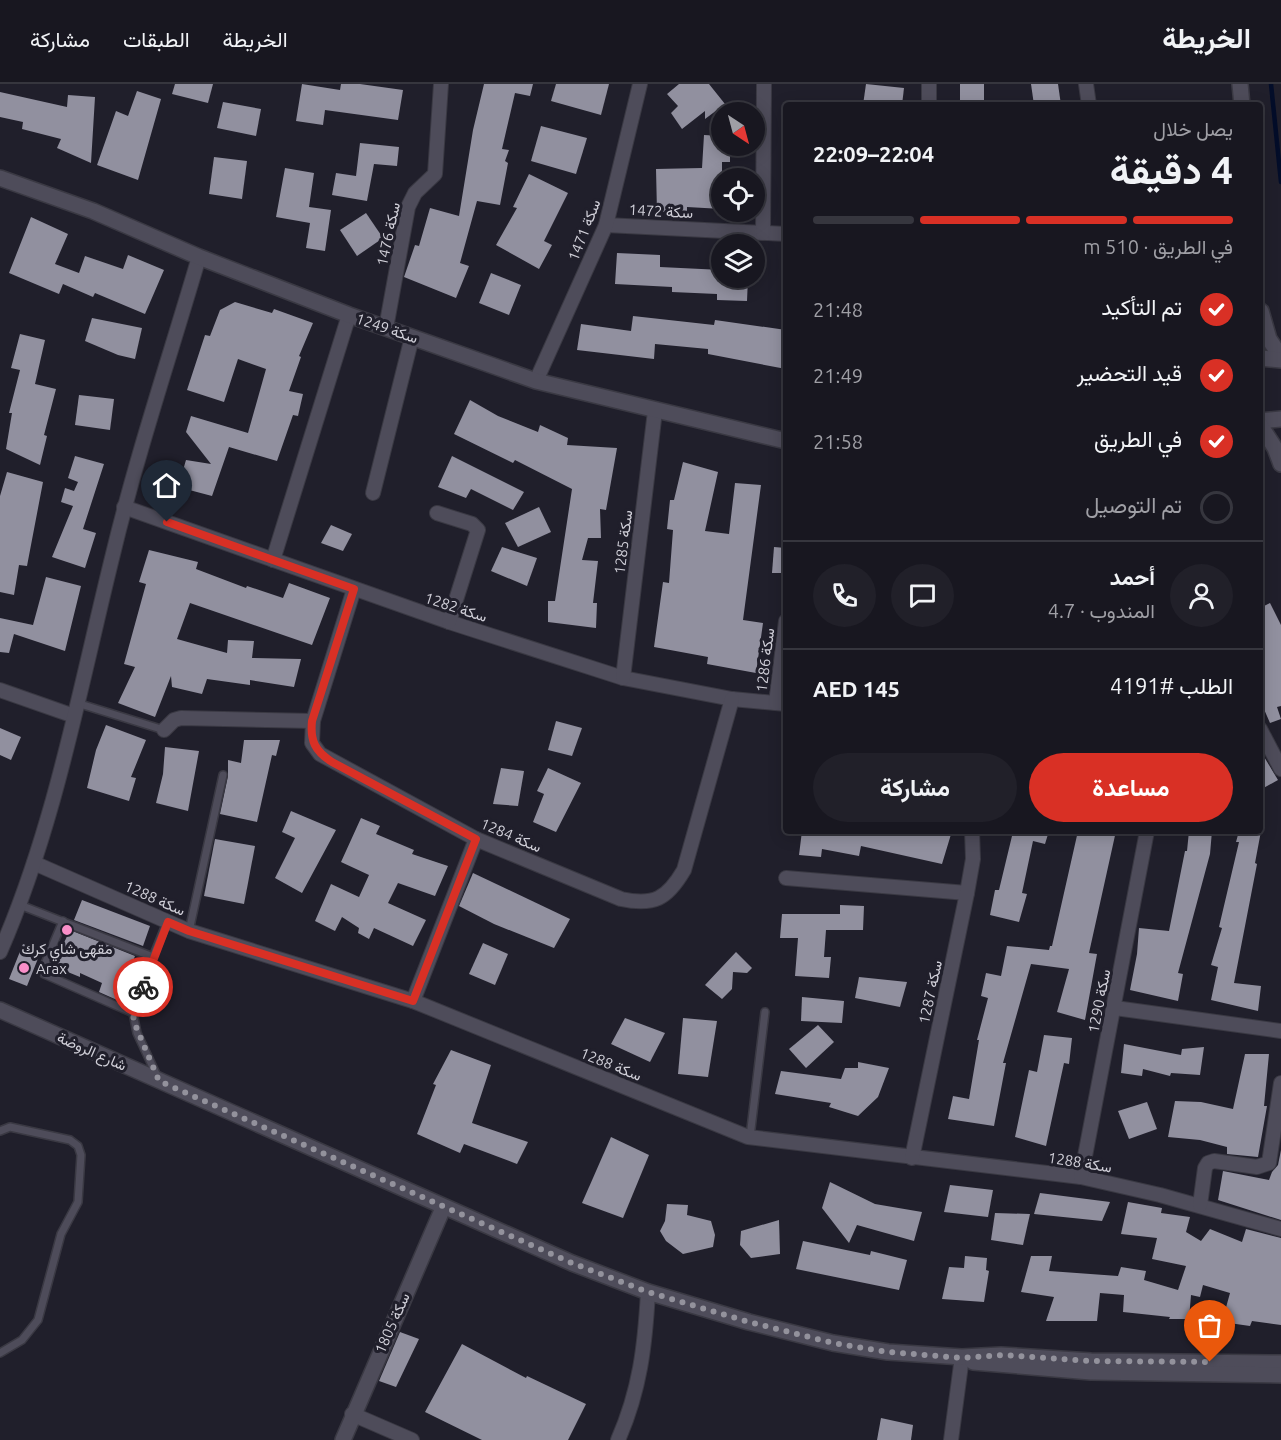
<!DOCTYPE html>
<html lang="ar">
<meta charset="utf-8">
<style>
:root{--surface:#181720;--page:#212029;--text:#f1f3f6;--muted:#9f9fa5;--line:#36363e;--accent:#d93025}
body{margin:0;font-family:Ubuntu,Vazirmatn,sans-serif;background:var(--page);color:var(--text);direction:rtl;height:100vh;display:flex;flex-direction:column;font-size:22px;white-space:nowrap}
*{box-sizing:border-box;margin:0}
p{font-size:20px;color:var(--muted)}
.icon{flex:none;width:33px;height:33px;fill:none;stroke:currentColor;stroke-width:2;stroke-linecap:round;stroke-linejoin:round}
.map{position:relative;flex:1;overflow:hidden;direction:ltr}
.sheet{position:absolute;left:783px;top:18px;width:480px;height:732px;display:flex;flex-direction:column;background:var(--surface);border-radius:6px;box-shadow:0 3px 15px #0003,0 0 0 2px var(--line);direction:rtl}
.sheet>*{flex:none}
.needle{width:39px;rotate:144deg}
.buttons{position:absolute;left:711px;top:18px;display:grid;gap:12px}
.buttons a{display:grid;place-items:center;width:54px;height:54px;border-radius:50%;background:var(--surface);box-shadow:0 3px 15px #0003,0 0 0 2px var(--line);font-size:30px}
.pin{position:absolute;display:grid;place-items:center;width:51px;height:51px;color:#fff;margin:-62px -26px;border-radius:50% 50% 50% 0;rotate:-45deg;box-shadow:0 0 6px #0007}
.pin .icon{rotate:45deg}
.courier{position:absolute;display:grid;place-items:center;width:60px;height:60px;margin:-30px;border:4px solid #d93025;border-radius:50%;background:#fff;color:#222;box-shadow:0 2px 8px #0007}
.summary em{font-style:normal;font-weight:700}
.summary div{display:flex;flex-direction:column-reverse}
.summary{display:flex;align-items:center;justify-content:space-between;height:102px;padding:0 30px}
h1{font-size:39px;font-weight:700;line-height:45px}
.bar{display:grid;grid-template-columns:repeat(4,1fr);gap:9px 6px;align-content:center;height:72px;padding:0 30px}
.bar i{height:8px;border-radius:4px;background:var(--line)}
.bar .active{background:var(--accent)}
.bar p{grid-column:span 4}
.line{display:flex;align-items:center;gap:15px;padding:0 30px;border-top:2px solid var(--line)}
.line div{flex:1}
.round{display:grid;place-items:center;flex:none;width:63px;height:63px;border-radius:32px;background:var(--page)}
ol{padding:0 30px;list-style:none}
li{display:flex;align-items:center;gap:18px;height:66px}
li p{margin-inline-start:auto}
li .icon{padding:6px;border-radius:50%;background:var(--accent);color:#fff;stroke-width:4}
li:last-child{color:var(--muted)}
li i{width:33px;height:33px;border:3px solid var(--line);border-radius:50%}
.button{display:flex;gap:12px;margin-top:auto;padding:12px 30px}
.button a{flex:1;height:69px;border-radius:36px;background:var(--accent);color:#fff;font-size:24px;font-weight:700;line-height:69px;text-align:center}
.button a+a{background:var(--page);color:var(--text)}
header{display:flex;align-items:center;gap:36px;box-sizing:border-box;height:84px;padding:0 30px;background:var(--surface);border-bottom:2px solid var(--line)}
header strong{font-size:28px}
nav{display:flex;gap:33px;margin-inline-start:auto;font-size:21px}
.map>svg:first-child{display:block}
</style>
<header>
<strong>الخريطة</strong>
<nav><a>الخريطة</a><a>الطبقات</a><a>مشاركة</a></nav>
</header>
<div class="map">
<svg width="1281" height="1356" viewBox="0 0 1281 1356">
<rect width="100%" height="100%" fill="#201f2b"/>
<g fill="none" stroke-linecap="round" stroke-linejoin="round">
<path stroke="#030d29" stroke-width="4.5" d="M1271 0 1281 98"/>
</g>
<g fill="#91909f">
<path d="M175 0H213L208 19 172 10Z"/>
<path d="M302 0 340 6 341 0H360L403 6 398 36 325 26 323 41 296 37Z"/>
<path d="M484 0H533L530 12 515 9 502 65 509 66 505 77 508 79 500 121 477 117 460 179 469 182 456 214 404 193 415 161 419 162 430 124 459 132 473 46Z"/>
<path d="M556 0H609L601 31 551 17Z"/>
<path d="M679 0H709L725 20 705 35V27L682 45 671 29 678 22 667 10Z"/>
<path d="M866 0 904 4 902 21H863Z"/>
<rect x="960" y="0" width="24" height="21"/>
<path d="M1031 0H1058L1061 21H1034Z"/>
<path d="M137 7 161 15 138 96 97 81 116 27 128 32Z"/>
<path d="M0 8 67 23 68 11 95 13 91 79 57 64 61 55 22 45 23 38 0 33Z"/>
<path d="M223 18 261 25 256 52 217 44Z"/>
<path d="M541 42 587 54 576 90 531 77Z"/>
<path d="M704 51 722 52V62H730V78H722V125L687 123V127L657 128 656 85 702 84Z"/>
<path d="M360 59 399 63 397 82 374 80 367 117 332 111 336 89 356 92Z"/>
<path d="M214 73 247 77 242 115 209 110Z"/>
<path d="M285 84 314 89 309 123 331 126 325 167 306 164 310 139 276 133Z"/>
<path d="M529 90 568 109 544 157 552 161 539 185 496 161 517 124 513 123Z"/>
<path d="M366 129 383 154 357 172 340 146Z"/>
<path d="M31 133 68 150 55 180 79 189 85 172 123 185 128 171 164 186 145 230 95 209 93 213 63 200 59 210 9 189Z"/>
<path d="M617 169 660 171V183L722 186V194H748L747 217 717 216V210L672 208V203L615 200Z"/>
<path d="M491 189 521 201 509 231 479 219Z"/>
<path d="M235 218 272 229 274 225 313 239 299 272 301 273 289 307 303 310 298 332 293 331 277 377 229 363 212 412 178 403 186 376 211 380 186 348 191 332 248 349 266 285 238 275 224 318 187 306 205 251 210 252 220 226Z"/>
<path d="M633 232 714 241 715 236 786 246V285L708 270V265L655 260 654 275 577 266 581 240 631 247Z"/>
<path d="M92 234 142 244 135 275 118 271 85 257Z"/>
<path d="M20 250 45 256 35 300 56 305 44 351 47 352 40 381 6 365 12 329H9L20 286 11 284Z"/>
<path d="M79 311 114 315 110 346 75 341Z"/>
<path d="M470 316 498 332 538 348 540 341 568 354 567 361 617 364 606 426 600 425 601 454H588L582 476 598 477 593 519H597L596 544 548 538V517H555L572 405 515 376 513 379 454 350Z"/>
<path d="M75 372 104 380 83 445 96 449 85 484 52 473 73 422 61 418 65 404 74 407 78 398 68 394Z"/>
<path d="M452 372 524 408 513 426 471 405 466 414 438 403Z"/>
<path d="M683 378 718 388 705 447 729 450 735 399 761 401 743 536 763 539 756 589 707 580 708 573 654 563 663 498 669 499 673 446 667 445 670 416H674Z"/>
<path d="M7 388 43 398 27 482 19 481 14 511 0 508V412Z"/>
<path d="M539 423 551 448 518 463 505 439Z"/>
<path d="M331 441 352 450 343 467 321 459Z"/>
<path d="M502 463 537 474 527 502 491 487Z"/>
<path d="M774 463 786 464V489H772Z"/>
<path d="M149 466 198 478 196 485 246 504 247 502 283 514 289 499 330 514 312 561 190 519 177 555 227 569 228 556 254 557 252 574 301 575 294 603 250 596V601L207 595 202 610 172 603 171 592 155 633 118 619 135 583 124 580 146 500 139 498Z"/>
<path d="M46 493 81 502 65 567 14 550 9 569 0 568V534L33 541Z"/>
<path d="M1270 519 1281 541V622L1277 623 1281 635 1270 639 1260 616V524Z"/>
<path d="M556 637 582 644 572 672 548 666Z"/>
<path d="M106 641 146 656 131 693 136 694 129 717 87 704 96 666Z"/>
<path d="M0 644 21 653 11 676 0 671Z"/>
<path d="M244 656H280L276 672 272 671 257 738 220 730 228 692V676L241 679Z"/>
<path d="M165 663 199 667 188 727 156 719 163 690Z"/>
<path d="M1260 666 1278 696 1260 706Z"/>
<path d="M501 684 524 687 518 722 493 720Z"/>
<path d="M548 684 581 699 556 748 533 738 544 710 537 707Z"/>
<path d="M291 727 336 746 302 809 275 794 295 754 282 748Z"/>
<path d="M361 734 380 742 376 750 414 766 412 770 448 782 435 812 398 799 388 819 426 836 413 862 374 844 369 855 358 849 359 844 342 833 335 847 315 837 331 800 359 813 369 791 341 778Z"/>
<path d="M802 747H952L942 780 861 762 859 772 822 765 821 773 799 771Z"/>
<path d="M1008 747H1049L1045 760 1033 757 1022 809 1027 810 1019 838 990 831 995 806H999L1012 752 1008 751Z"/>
<path d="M1078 747H1116L1089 869 1097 870 1085 936 1057 928 1069 885 1031 880 1003 979H1006L994 1042 948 1035 953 1012 969 1015 979 956H977L988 914 981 912 986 889 1001 892 1007 862 1049 866 1050 862H1052Z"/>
<path d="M1189 747H1212L1210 770 1178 889 1183 890 1178 917 1130 906 1137 870 1139 844 1169 847 1185 767H1187Z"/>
<path d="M1239 747H1261L1255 779 1257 780 1234 899 1261 902 1258 927 1211 916 1218 883 1211 881 1222 844 1219 843 1239 758H1236Z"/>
<path d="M215 755 255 762 244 820 204 812Z"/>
<path d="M473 789 570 835 554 864 494 840 459 822Z"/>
<path d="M82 816 150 842 143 862 74 836Z"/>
<path d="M840 821 864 822 863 846H826L824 873H831L829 894 795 892 798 854H780L782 830H840Z"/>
<path d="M70 846 135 872 117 916 99 908 102 899 80 889V893L53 882Z"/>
<path d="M483 859 508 870 495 901 469 890Z"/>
<path d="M23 860 41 867 27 902 9 895Z"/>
<path d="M736 868 752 884 747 889 733 888 732 905 722 915 705 901Z"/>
<path d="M859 893 907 898 900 923 855 914Z"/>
<path d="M802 913 844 917 842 939 801 937Z"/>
<path d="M625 934 665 949 650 978 611 960Z"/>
<path d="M683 934 717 937 708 993 678 990Z"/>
<path d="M818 941 834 958 806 984 789 965Z"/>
<path d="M1044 951 1072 954 1069 980 1064 979 1046 1062 1015 1053 1029 986 1037 988Z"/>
<path d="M1124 960 1181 971 1182 965 1204 963 1200 991 1171 989 1170 992 1143 985 1142 992 1121 989Z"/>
<path d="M451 966 491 981 472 1039 528 1058 517 1080 464 1060 460 1069 417 1050 436 1001 433 1000Z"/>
<path d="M1245 970H1269L1264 1022H1267L1258 1073 1227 1070V1063L1200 1056 1168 1053 1175 1017 1201 1018 1233 1025Z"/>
<path d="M858 978 889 984 878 1013 858 1032 829 1023 831 1019 775 1010 781 987 841 995 845 984H858Z"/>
<path d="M1147 1018 1157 1045 1129 1055 1118 1027Z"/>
<path d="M611 1053 649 1071 623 1134 582 1119Z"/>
<path d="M1281 1066V1136L1218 1116 1223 1087 1269 1096 1272 1088 1278 1081Z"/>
<path d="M830 1098 875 1120 922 1128 914 1157 857 1141 849 1159 822 1124Z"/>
<path d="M950 1101 993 1106 988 1133 944 1128Z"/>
<path d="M1040 1109 1110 1118 1102 1137 1034 1130Z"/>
<path d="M1128 1118 1162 1124 1161 1129 1190 1133 1186 1148 1201 1157 1210 1145 1242 1158 1246 1145 1281 1154V1241L1252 1237 1250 1242 1222 1238 1230 1209 1203 1201 1200 1213 1191 1211 1189 1235H1169L1170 1233 1123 1228 1124 1211 1100 1209 1097 1237H1046L1054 1213 1021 1208 1031 1172H1052L1049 1187 1118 1192 1121 1183 1146 1187 1144 1196 1178 1206 1186 1182 1152 1175 1157 1154 1121 1150Z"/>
<path d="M667 1120 688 1121 687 1131 711 1137 715 1151 713 1163 683 1170 666 1157 660 1147 665 1137Z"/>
<path d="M995 1129 1030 1130 1023 1161 991 1156Z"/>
<path d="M779 1136 780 1170 751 1174 740 1161 741 1147Z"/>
<path d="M803 1157 870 1171 871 1167 907 1176 899 1206 796 1185Z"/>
<path d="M965 1172 987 1174 986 1186 989 1187 984 1218 942 1215 949 1183 964 1184Z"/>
<path d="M400 1248 419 1255 396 1303 379 1297Z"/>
<path d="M462 1260 526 1294 527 1292 586 1320 568 1356H482L425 1328Z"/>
<path d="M881 1334 913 1341 911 1356H877Z"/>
</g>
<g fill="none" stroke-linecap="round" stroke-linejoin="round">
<g stroke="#3a3943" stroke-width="10">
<g id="lane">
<path d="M77 619 164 646"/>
<path d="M20 821 153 873 133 929 137 949 158 994"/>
<path d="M63 837 44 882V890L133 929"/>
<path d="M189 847 223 691"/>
<path d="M153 873 167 838"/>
<path d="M0 1047 10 1043 70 1056 78 1062 81 1071 78 1118 61 1150 38 1236 22 1256 0 1269"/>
<path d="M750 1053 765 928"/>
</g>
</g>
<g stroke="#3a3943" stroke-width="16">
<g id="street">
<path d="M1086 0 1089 21"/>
<path d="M929 21V0"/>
<path d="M606 141 786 150"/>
<path d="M763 149 764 0"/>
<path d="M386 244 408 123 415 109 435 90 441 0"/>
<path d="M536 297 606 141 640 0"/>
<path d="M373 409 412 253"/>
<path d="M124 423 449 538 623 594 732 615 786 620"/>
<path d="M437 429 472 440 478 446 449 538"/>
<path d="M273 476 349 231"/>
<path d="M354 505 313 637 312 659 320 670 476 755 621 815C654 822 667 815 684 786L732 615"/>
<path d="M623 594 655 327"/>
<path d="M0 606 74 632"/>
<path d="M776 619 786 537"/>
<path d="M1260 645 1281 685"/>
<path d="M164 646 174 636 181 634 313 637"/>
<path d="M34 779 189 847 413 917 748 1053 1081 1093 1160 1111 1281 1145"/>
<path d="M786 794 967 809"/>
<path d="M0 868C55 742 80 603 113 470 137 370 170 272 199 173"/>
<path d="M413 917 476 755"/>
<path d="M1115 924 1281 947"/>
<path d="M912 1074 967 809 973 775 972 747"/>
<path d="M1081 1093 1147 747"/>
<path d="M1200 1121 1205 1084 1208 1079 1214 1077 1257 1083 1269 1079 1281 999"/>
<path d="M352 1330 412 1356"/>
<path d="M618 1356C640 1306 645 1262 648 1208"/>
<path d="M951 1356 962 1273"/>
</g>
</g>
<g stroke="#3a3943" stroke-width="18">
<g id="secondary">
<path d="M1240 0 1242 21"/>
<path d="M0 94 93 127 199 173 349 231 536 297 786 357"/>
<path d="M1261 227 1269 255 1281 273"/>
<path d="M1260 274 1281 276"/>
<path d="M1260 337 1281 335"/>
<path d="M1260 341 1275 364 1281 380"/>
<path d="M0 926 572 1179 648 1208 749 1238 833 1259 888 1268 962 1273 1001 1271 1091 1277 1281 1279"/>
<path d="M973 1278 1091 1288 1281 1291"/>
<path d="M343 1356 443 1124"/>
</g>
</g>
<use href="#lane" stroke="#4e4c5a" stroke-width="7"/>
<use href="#street" stroke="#4e4c5a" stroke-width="14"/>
<use href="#secondary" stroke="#4e4c5a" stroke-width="15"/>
</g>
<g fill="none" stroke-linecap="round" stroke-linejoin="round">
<path stroke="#93929c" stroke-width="6" stroke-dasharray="0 10.8" d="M143 903 133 929 134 938 159 997 572 1179 648 1208 749 1238 833 1259 888 1268 962 1274 1002 1271 1091 1277 1210 1278"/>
<path stroke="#d93025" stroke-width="8" d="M143 903 168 838 189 847 413 917 476 755 332 678C315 667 310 657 312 637L354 505 167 438"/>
</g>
<g fill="#f98fc9" stroke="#201f2b" stroke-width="2">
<circle cx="67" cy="846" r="6"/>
<circle cx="24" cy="884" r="6"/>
</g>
<g text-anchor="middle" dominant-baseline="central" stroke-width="6" stroke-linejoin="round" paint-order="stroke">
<g font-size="15" fill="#d1d0d9" stroke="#201f2b">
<text transform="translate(661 127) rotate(3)">سكة 1472</text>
<text transform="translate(584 146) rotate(-69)">سكة 1471</text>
<text transform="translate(388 150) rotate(-78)">سكة 1476</text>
<text transform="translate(387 244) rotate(19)">سكة 1249</text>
<text transform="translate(623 458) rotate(-83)">سكة 1285</text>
<text transform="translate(456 523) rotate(18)">سكة 1282</text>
<text transform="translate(765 576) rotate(-83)">سكة 1286</text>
<text transform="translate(511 751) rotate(23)">سكة 1284</text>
<text transform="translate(155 814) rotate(24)">سكة 1288</text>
<text transform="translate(930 908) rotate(-78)">سكة 1287</text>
<text transform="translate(1099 917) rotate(-79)">سكة 1290</text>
<text transform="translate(92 967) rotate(24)">شارع الروضة</text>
<text transform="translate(611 980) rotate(22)">سكة 1288</text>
<text transform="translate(1080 1078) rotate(9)">سكة 1288</text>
<text transform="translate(392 1239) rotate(-66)">سكة 1805</text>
</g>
<g font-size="15" fill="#d1d0d9" stroke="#201f2b">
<text x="67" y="864">مقهى شاي كرك</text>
<text x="36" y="884" text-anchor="start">Arax</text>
</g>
</g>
</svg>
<div class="buttons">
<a><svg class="needle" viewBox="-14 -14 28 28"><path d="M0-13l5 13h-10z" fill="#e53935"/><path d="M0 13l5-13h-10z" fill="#9f9fa5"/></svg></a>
<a><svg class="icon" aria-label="locate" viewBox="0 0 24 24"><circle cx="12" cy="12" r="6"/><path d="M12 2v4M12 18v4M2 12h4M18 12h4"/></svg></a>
<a><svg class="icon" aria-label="layers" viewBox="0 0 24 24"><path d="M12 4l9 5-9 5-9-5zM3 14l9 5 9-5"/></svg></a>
</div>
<div class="pin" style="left:1210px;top:1278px;background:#ea580c"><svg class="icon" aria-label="bag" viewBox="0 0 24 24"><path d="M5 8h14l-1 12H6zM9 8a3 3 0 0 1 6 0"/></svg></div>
<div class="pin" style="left:167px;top:438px;background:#1f2937"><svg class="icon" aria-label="home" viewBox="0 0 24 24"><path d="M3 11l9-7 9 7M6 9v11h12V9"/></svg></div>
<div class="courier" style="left:143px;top:903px"><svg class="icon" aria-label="bike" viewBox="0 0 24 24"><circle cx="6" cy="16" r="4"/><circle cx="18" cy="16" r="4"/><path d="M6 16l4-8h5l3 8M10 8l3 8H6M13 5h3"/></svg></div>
<section class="sheet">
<div class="summary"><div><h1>4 دقيقة</h1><p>يصل خلال</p></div><em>22:04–22:09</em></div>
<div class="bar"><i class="active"></i><i class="active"></i><i class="active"></i><i></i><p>في الطريق · 510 m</p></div>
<ol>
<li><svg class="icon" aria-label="check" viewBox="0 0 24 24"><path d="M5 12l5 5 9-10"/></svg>تم التأكيد<p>21:48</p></li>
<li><svg class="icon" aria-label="check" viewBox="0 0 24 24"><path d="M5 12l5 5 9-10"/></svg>قيد التحضير<p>21:49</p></li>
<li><svg class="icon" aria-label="check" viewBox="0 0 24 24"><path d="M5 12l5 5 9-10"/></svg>في الطريق<p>21:58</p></li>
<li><i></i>تم التوصيل</li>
</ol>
<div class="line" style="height:108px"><a class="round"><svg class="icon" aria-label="person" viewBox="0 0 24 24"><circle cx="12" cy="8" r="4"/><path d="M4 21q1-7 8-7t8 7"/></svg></a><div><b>أحمد</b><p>المندوب · 4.7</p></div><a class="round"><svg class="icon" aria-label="chat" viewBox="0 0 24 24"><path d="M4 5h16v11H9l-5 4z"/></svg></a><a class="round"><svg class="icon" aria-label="phone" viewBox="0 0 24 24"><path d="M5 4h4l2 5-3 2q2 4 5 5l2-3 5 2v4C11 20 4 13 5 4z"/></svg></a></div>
<div class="line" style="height:78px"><div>الطلب #4191</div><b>AED 145</b></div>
<div class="button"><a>مساعدة</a><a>مشاركة</a></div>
</section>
</div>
